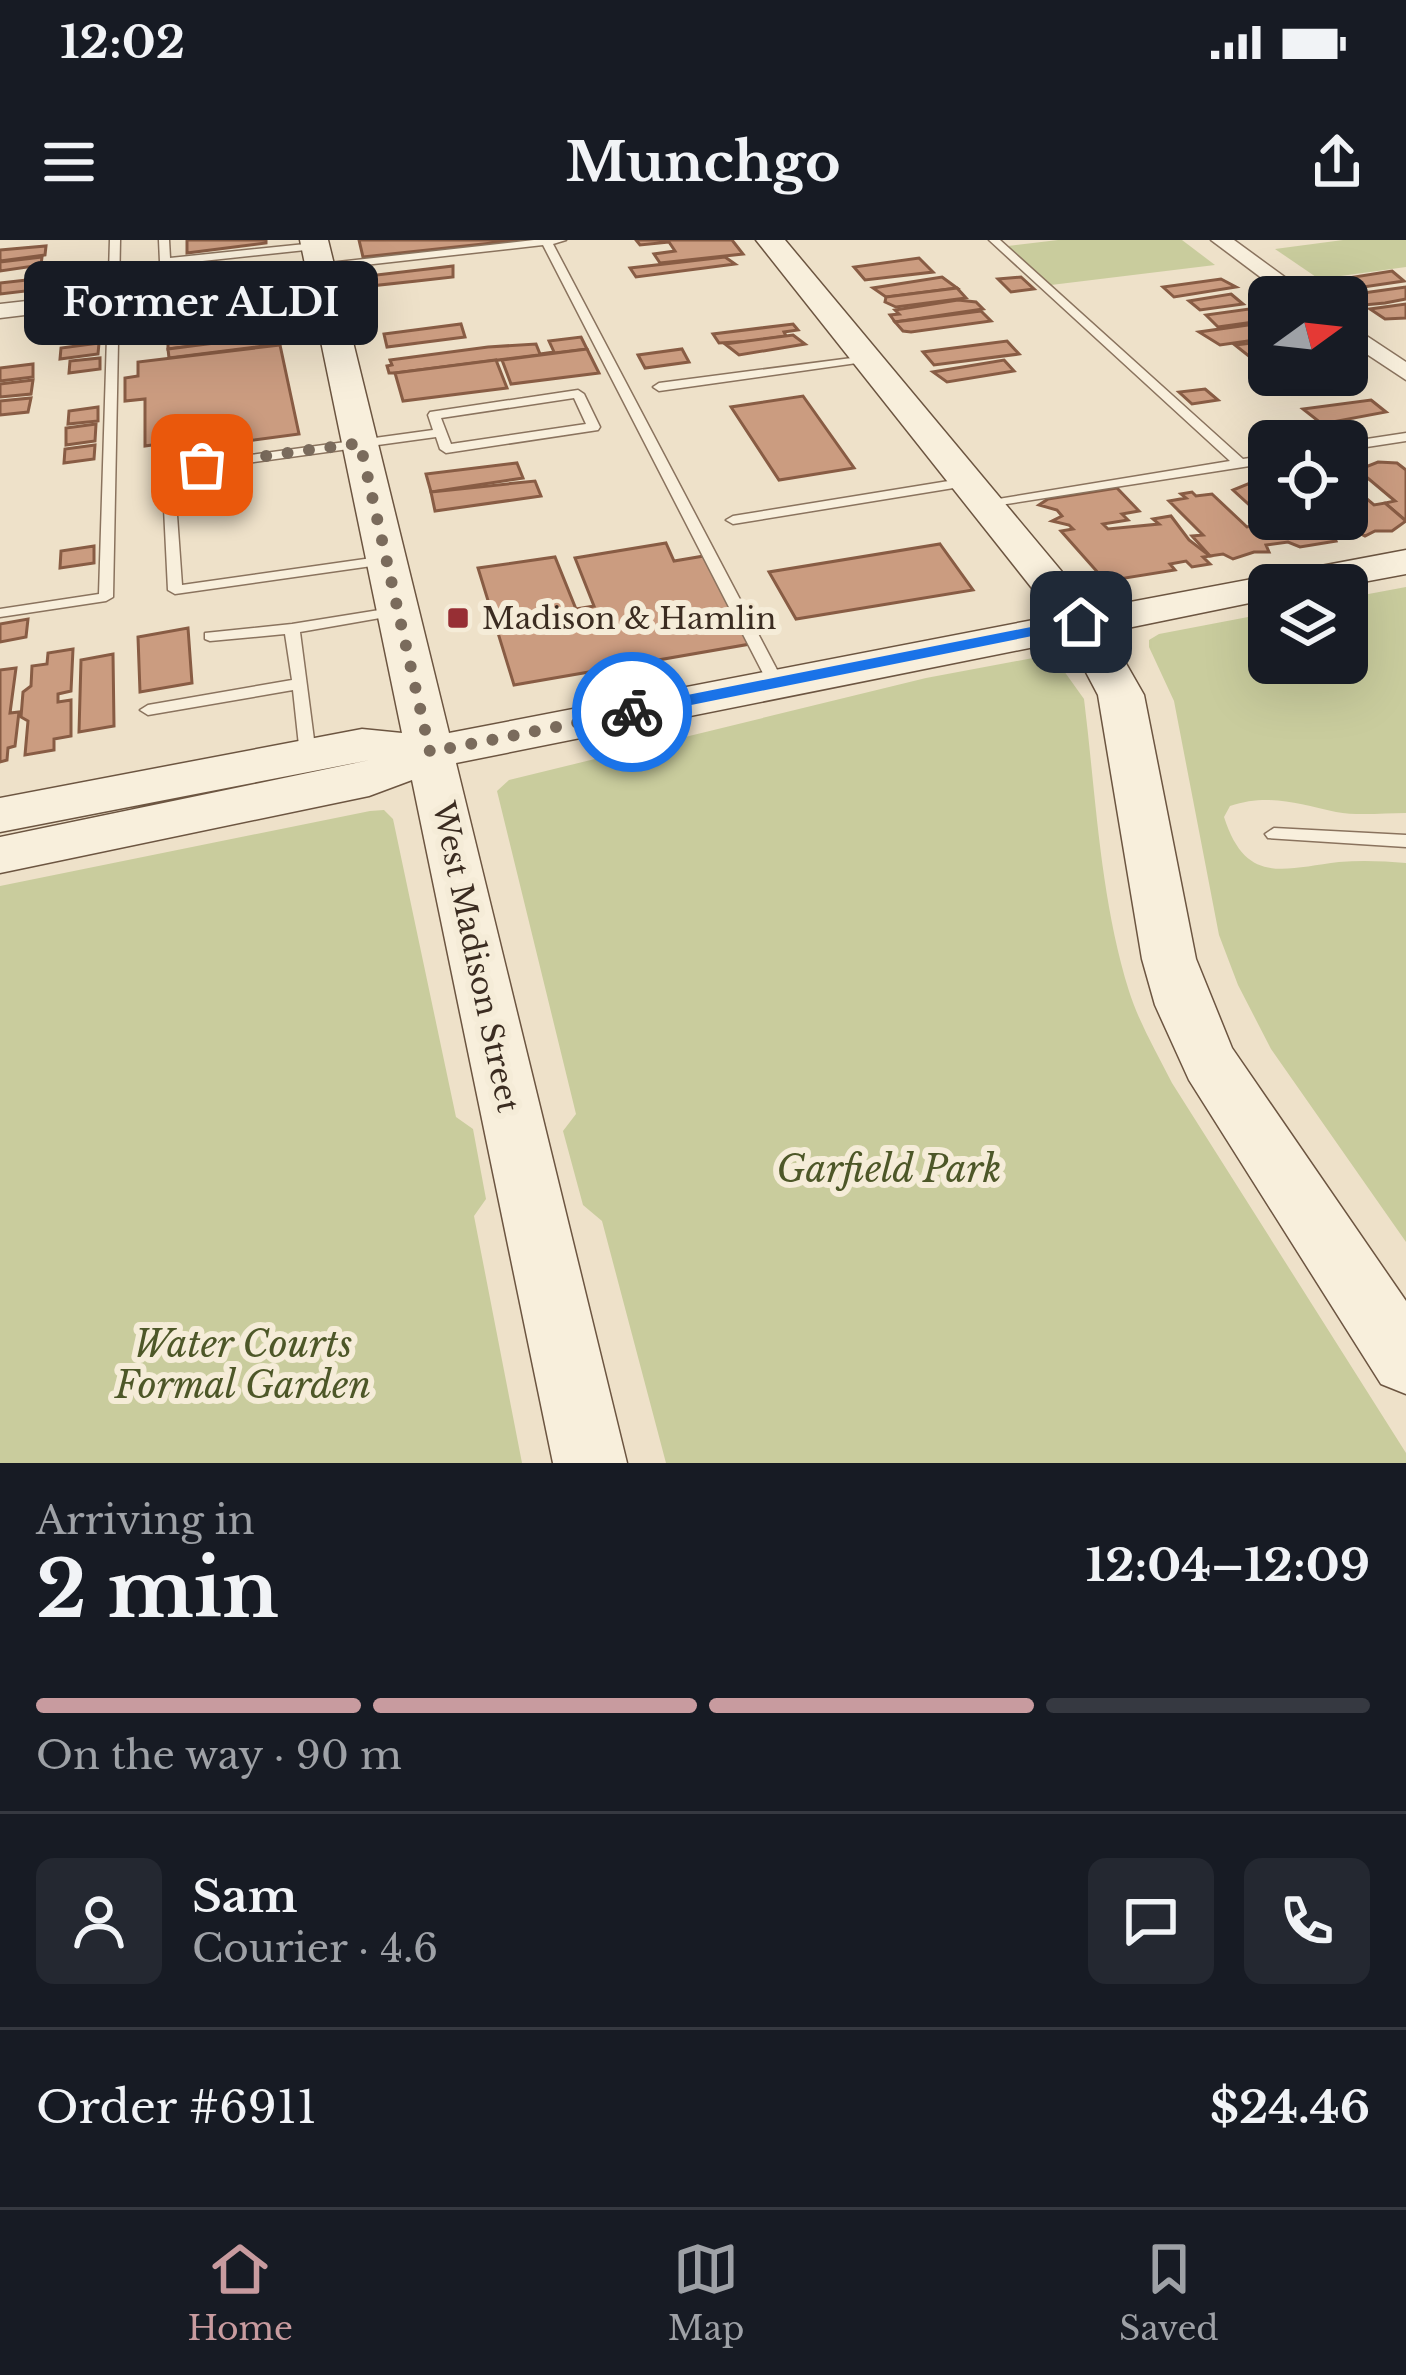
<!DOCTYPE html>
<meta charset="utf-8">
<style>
:root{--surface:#171b24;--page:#242831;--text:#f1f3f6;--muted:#9ea1a6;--line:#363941;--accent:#c89b9f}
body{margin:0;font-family:"Libre Baskerville",serif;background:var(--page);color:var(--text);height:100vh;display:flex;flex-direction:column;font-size:45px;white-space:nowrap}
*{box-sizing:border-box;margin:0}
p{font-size:39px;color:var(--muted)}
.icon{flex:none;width:66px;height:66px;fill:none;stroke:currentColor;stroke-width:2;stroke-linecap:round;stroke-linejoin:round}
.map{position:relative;height:1223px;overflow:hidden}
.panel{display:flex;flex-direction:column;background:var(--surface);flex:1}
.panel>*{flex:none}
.needle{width:78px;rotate:75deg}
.fabs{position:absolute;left:1248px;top:36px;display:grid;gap:24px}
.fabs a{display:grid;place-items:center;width:120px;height:120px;border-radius:18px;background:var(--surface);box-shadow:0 12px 48px #0002;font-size:60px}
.pin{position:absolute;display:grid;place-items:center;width:102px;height:102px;color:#fff;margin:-51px;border-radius:24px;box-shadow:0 6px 18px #0006}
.courier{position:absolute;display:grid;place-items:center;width:120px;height:120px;margin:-60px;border:9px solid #1a73e8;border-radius:50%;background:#fff;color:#222;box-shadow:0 3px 15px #0007}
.bubble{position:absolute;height:84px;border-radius:18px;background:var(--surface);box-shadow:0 12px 48px #0002;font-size:39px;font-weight:700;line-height:84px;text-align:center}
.summary em{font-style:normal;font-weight:700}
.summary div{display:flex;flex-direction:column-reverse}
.summary{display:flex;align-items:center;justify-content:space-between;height:204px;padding:0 36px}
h1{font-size:78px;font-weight:700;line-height:90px}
.bar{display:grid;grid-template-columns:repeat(4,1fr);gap:18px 12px;align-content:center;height:144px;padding:0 36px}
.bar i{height:15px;border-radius:9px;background:var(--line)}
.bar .active{background:var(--accent)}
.bar p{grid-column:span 4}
.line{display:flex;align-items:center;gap:30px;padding:0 36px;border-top:3px solid var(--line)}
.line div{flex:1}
.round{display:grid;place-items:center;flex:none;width:126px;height:126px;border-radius:18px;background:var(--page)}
.status{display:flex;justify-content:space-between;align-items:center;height:84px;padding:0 60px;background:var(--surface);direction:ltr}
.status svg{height:33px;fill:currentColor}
header{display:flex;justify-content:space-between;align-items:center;height:156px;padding:0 36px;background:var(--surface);font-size:54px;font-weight:700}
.tab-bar{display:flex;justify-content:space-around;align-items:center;height:168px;border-top:3px solid var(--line);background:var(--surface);font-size:33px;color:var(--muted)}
.tab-bar a{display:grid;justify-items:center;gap:6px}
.tab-bar .active{color:var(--accent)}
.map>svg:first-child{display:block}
</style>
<div class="status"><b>12:02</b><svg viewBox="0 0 49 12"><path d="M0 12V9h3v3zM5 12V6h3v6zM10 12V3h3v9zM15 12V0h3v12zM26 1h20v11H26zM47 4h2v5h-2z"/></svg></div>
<header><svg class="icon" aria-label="menu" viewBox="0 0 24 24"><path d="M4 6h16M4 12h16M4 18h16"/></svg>Munchgo<svg class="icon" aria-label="share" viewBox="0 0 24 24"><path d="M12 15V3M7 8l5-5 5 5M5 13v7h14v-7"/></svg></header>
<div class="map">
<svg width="1406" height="1223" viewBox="0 0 1406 1223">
<rect width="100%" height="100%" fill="#eee1c9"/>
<g fill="#c9cc9d">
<path d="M1058 0H1182L1215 25 1051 45 1008 6Z"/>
<path d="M1343 0H1406V27L1319 39 1275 9Z"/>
<path d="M1406 347V573C1384 573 1358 576 1336 572 1298 564 1269 553 1230 566L1224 577C1246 645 1282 629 1339 622 1361 620 1384 621 1406 623V1002L1271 809 1238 745 1219 695 1174 461 1149 407V400L1159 394 1269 373V423H1347V358Z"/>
<path d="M1033 418 1064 431 1084 459C1096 556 1100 658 1129 751 1139 783 1157 813 1172 843L1406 1213V1223H666L602 981 583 965 563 891 576 874 497 551 509 540 926 438Z"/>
<path d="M370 571 384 570 393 579 456 877 473 889 486 959 474 976 522 1223H0V646Z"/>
</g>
<g fill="#cb9c80" stroke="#885c44" stroke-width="3">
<path d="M187 0H266V3L187 13Z"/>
<path d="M359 0H520L363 17Z"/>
<path d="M636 0H732L743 14 660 23 654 14 675 11 669 2 640 5Z"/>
<path d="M46 6 45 15 0 21V10Z"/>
<path d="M42 17 41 25 0 31V22Z"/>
<path d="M725 17 735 24 636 37 630 28Z"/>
<path d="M919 18 933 32 865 40 854 27Z"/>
<path d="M453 26V37L417 41 370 46 368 36Z"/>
<path d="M1392 31 1404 41 1343 50 1329 41Z"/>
<path d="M942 37 957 48 886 57 873 48Z"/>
<path d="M1021 37 1034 49 1011 52 998 39Z"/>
<path d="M45 38 43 49 0 54V43Z"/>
<path d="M1221 39 1236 47 1174 57 1163 47Z"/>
<path d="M1406 47V59L1385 63 1364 65 1349 55Z"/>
<path d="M957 48 966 58 896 67 885 62 886 57Z"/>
<path d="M279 52 281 68 187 80 188 63Z"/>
<path d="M1231 54 1243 64 1200 70 1189 61Z"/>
<path d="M958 60 976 62 983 69 895 82 890 75 899 74 895 70Z"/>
<path d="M1406 64V78L1385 79 1370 69Z"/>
<path d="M281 68 286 94 168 109V98L205 94 203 78Z"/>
<path d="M1249 69 1261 81 1218 87 1206 75Z"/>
<path d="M981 71 991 81 911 92 903 91 895 82Z"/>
<path d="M1269 82V98L1220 105 1199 92Z"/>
<path d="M461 84 465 97 387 107 384 94Z"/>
<path d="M793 84 798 90 784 92 786 96 753 101 719 103 713 94Z"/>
<path d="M286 94 287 103 169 118 168 109Z"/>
<path d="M793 95 805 104 739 115 725 104Z"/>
<path d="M581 97 587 109 395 133H389L387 126 392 125 390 120 488 107 536 104 540 114 554 112 549 101Z"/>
<path d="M1007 101 1019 114 934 125 923 112Z"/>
<path d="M1269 101V115L1250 117 1235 105Z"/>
<path d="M99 103 98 114 60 119 61 108Z"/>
<path d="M280 105 299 194 210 206 209 197 145 206V159L125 161V138L138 136V122Z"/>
<path d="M587 109 599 133 511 144 502 120Z"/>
<path d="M682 109 689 122 645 128 638 115Z"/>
<path d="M100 118V129L69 133 70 121Z"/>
<path d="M496 120 507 148 403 161 395 133Z"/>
<path d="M1004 120 1014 131 947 142 933 132Z"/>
<path d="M33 124V137L0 141V128Z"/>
<path d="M1339 135 1348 142 1300 149 1287 138Z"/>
<path d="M33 140 31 154 0 157V144Z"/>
<path d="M1205 149 1218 160 1192 164 1179 152Z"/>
<path d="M803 156 854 228 779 240 731 167Z"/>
<path d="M31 158 28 172 0 175V161Z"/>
<path d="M1371 160 1386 172 1322 184 1303 169Z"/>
<path d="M98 167V181L68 184 69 171Z"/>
<path d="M96 184 95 201 66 205V188Z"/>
<path d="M95 205 94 219 64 223 65 209Z"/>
<path d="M1378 222 1397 223 1406 230V281L1385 263 1395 261 1358 230Z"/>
<path d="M517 223 523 238 431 252 426 234Z"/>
<path d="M535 241 541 256 435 271 431 252Z"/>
<path d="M1255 241 1269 244V279H1347V242L1374 265 1385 263 1406 281 1392 291H1375L1365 296 1353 290 1333 294 1336 301 1300 307 1288 302 1266 305 1269 312H1254L1233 319 1223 314 1210 316 1192 296 1203 295 1169 261 1186 258 1181 254 1192 252 1196 256 1212 254 1247 287 1269 283 1233 250Z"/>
<path d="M1117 248 1139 271 1122 274 1128 280 1103 284 1108 289 1159 284 1153 279 1171 276 1189 300 1210 316 1203 317 1210 324 1192 327 1186 321 1170 324 1175 330 1113 340 1108 334 1100 335 1061 291 1073 289 1069 285 1052 281 1062 276 1057 270 1039 265 1048 259Z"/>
<path d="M666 303 674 321 704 316 750 404 514 445 478 328 555 317 576 369 594 366 575 318Z"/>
<path d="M940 304 973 350 796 379 769 332Z"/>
<path d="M94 306V323L60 328 61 311Z"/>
<path d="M28 379 26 397 0 402V384Z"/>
<path d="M188 388 192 443 140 452 138 397Z"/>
<path d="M73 409 71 451 58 454V462L71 460V496L54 499V510L25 515 28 481 21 477 23 452 31 446 32 426 47 424 48 413Z"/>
<path d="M113 414 114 486 79 492 81 420Z"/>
<path d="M16 428 10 473 19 472 15 506 8 508 7 520 0 522V430Z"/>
</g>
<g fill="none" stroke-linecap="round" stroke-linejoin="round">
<g stroke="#8a735e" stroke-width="3">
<g id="lane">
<path d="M110 0H120L113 357 106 361 0 377V369L99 354Z"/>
<path d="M159 0H169L170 18 315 3 320 6 315 9 165 25 160 22Z"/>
<path d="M534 0H566L553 4 784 443 782 446 776 448 768 443 543 5 320 30 315 27 320 24Z"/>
<path d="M989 0H1000L1243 219 1269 215V223L981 268V262L986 261 1230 221Z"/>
<path d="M867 116 871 117V121L659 151 653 147 659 143Z"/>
<path d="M578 150 584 154 600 187 598 190 446 213 440 209 436 197 174 233 182 345 386 316 393 320 386 324 175 354 168 350 162 227 433 190 428 175 430 172ZM574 158 586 184 451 204 441 178Z"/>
<path d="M1406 193V201L1347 210V202Z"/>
<path d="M967 238 972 239V245L733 284 726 280 733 276Z"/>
<path d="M398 367 403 368V374L300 392 316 515 314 519H302L300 515 293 450 148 475 140 470 148 465 292 440 285 394 210 401 205 399V393L292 384Z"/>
<path d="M1274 588 1406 595V607L1268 598 1265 594Z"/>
</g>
</g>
<g stroke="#8a735e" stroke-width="3">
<g id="street">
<path d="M1211 0H1234L1312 57H1287Z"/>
<path d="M322 28 333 34 329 38 0 78V64Z"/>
<path d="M1347 83 1406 122V140L1347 101Z"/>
</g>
</g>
<g stroke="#6c5541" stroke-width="3">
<path id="secondary" d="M300 0H328L449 493 1054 376 756 0H785L1093 369 1406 310V334L1347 345H1269V359L1108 392 1144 455 1196 719 1232 808 1406 1061V1154L1381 1144 1189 840 1155 765 1142 719 1098 455 1069 400 456 523 627 1223H553L412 540 369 556 0 633V597L370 520 0 592V558L362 489 402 493Z"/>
</g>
<use href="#lane" fill="#f8efdc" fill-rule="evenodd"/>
<use href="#street" fill="#f8efdc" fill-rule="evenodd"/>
<use href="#secondary" fill="#f8efdc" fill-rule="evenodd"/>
</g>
<path fill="#1a73e8" d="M1081 377 1089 382 1087 385 632 477 624 472 632 466Z"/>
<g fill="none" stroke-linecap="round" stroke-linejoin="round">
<path stroke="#7a6b5c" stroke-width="12" stroke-dasharray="0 21.6" d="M202 225 360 203 430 512 632 472"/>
</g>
<rect fill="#972f34" stroke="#f5ecd8" stroke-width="4.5" x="446" y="366" width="24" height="24" rx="6"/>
<g text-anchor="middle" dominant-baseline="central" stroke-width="12" stroke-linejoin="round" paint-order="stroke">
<g font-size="30" fill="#3b2c21" stroke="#f5ecd8" text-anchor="start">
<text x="482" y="378">Madison &amp; Hamlin</text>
</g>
<g font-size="30" fill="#3b2c21" stroke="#f5ecd8">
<text transform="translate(476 717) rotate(78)">West Madison Street</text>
</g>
<g font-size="36" font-style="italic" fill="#4d5728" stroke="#f5ecd8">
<text x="889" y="929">Garfield Park</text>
<text x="243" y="1104">Water Courts<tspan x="243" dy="41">Formal Garden</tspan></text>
</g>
</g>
</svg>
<div class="fabs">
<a><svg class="needle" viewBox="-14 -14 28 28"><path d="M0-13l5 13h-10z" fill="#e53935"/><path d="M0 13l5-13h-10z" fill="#9ea1a6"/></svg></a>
<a><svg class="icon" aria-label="locate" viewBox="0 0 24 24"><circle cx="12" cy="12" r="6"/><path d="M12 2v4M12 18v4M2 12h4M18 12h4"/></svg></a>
<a><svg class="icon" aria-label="layers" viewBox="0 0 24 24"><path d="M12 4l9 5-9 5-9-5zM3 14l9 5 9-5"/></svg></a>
</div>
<div class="pin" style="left:202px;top:225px;background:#ea580c"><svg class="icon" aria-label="bag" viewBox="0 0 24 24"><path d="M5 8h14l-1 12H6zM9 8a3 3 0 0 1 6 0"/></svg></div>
<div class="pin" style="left:1081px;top:382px;background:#1f2937"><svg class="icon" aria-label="home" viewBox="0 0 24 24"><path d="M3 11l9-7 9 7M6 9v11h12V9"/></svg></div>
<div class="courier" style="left:632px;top:472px"><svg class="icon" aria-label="bike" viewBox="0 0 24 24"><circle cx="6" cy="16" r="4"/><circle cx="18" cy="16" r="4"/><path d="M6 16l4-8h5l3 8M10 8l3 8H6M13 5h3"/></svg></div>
<div class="bubble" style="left:24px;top:21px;width:354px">Former ALDI</div>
</div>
<section class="panel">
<div class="summary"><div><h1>2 min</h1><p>Arriving in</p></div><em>12:04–12:09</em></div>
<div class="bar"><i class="active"></i><i class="active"></i><i class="active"></i><i></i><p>On the way · 90 m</p></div>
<div class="line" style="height:216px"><a class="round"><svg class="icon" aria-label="person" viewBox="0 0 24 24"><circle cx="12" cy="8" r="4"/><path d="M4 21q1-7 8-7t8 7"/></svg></a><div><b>Sam</b><p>Courier · 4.6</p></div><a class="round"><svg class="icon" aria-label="chat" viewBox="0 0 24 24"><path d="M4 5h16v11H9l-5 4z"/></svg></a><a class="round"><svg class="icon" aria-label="phone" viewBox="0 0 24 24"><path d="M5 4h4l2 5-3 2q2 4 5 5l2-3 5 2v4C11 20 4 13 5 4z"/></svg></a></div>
<div class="line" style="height:156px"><div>Order #6911</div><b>$24.46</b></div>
</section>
<nav class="tab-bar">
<a class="active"><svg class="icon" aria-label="home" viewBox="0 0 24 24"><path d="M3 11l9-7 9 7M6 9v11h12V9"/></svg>Home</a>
<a><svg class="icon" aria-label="map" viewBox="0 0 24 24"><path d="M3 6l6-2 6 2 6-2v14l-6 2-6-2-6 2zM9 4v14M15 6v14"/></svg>Map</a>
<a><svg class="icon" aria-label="saved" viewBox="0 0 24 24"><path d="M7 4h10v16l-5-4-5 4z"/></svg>Saved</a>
</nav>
